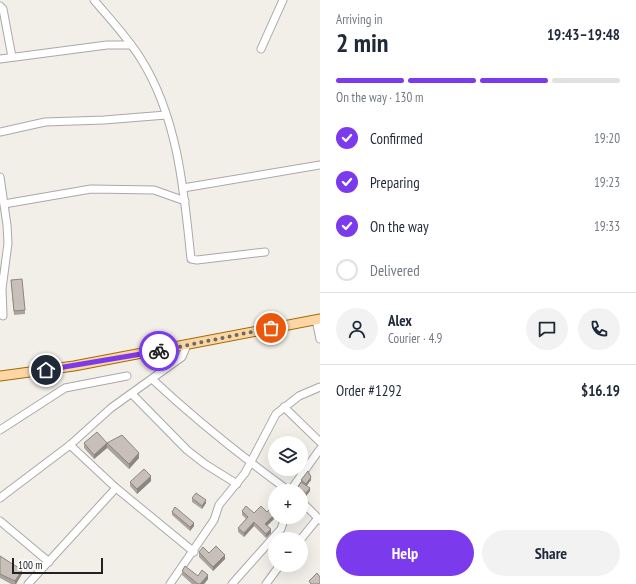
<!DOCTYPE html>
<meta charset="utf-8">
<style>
:root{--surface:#fff;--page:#f2f2f3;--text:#1f2937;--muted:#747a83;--line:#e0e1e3;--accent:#7c3aed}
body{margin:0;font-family:"PT Sans Narrow",sans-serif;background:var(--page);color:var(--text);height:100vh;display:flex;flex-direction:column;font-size:15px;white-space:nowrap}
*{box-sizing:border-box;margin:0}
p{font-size:13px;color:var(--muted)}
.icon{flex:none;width:22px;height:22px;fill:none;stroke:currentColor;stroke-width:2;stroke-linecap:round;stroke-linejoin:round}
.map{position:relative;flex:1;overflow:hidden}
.side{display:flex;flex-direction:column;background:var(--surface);width:316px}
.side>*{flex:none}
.fabs{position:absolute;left:268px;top:436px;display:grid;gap:8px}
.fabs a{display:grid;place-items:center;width:40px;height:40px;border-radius:50%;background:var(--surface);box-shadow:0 4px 16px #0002;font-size:20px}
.scale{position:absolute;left:12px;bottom:10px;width:91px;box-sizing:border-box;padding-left:4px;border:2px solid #222;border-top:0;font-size:11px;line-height:14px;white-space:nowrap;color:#222;-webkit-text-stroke:3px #fff;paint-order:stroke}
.pin{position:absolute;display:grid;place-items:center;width:34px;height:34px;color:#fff;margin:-17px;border:2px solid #fff;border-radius:50%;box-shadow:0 1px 4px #0007}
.courier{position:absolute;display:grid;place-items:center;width:40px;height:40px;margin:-20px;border:3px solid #7c3aed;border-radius:50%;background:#fff;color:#222;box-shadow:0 1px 5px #0007}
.summary em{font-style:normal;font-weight:700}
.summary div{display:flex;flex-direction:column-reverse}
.summary{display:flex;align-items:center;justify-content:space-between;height:68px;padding:0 16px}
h1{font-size:26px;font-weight:700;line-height:30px}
.bar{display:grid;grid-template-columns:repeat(4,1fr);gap:6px 4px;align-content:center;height:48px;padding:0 16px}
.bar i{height:5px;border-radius:3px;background:var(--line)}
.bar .on{background:var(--accent)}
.bar p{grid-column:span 4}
.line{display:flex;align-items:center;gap:10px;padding:0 16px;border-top:1px solid var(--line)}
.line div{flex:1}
.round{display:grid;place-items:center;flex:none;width:42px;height:42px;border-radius:21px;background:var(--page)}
ol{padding:0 16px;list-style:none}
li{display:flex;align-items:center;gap:12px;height:44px}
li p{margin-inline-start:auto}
li .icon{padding:4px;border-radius:50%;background:var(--accent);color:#fff;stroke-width:4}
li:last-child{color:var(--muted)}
li i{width:22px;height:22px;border:2px solid var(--line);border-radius:50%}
.primary-button{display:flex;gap:8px;margin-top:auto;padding:8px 16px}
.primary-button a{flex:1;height:46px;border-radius:24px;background:var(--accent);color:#fff;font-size:16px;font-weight:700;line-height:46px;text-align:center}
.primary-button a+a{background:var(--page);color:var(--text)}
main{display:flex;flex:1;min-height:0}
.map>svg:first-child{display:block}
</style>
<main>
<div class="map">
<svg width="320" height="584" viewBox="0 0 320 584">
<rect width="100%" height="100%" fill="#f2efe9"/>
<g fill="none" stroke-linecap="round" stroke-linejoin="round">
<g stroke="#a9a9a9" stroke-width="9">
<g id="minor">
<path d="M94 0C110 19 128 38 141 59 178 118 184 191 191 259L197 260 265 252"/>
<path d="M0 6 3 9 12 57"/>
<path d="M261 49 283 0"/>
<path d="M0 59 107 45H131"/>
<path d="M0 132 45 122 104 120 166 115"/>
<path d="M0 177 7 225 8 243 2 289 3 316"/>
<path d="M183 188 320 165"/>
<path d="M4 204 91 189 154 190 185 201"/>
<path d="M316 320 320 339"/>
<path d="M152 379C196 420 241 456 289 491"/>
<path d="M132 394 187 450 205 464 237 484"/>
<path d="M284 407 320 442"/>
<path d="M0 430 65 388 127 376"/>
<path d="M70 445 116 488 194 552"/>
<path d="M290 491 320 449"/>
<path d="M0 498 70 445 111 408 182 357 187 345"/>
<path d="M301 501 320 520"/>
<path d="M0 521 49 562"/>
<path d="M301 539 318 518"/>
<path d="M28 584 116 488"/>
<path d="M170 584 214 520 219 505 245 473 276 414 299 396 320 387"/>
<path d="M232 584 281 529 285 517"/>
<path d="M266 584 280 565"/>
</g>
</g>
<g stroke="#a06b00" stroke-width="11">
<path id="major" d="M0 376 74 366 320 319"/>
</g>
<use href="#minor" stroke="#fff" stroke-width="7"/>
<use href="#major" stroke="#fcd6a4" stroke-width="9"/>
</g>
<g fill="#aba49e">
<path d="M11 280 25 310V314L14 315Z"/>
<path d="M84 443H107L139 458 129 469 107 448 94 459 84 448Z"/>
<path d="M301 480H311L306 486 310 491 306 496 301 492V491L298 490V487L301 482Z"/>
<path d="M151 481 137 494 130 486V482Z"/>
<path d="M192 498 206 503 202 509 192 502Z"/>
<path d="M242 511 267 526 271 533 266 538 254 526 244 537 238 532V528L246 519 242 515Z"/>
<path d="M172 512 194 526 190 531 172 515Z"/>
<path d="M199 552 209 553 225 559 213 571 199 557Z"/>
<path d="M0 556 22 574 16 584H11L0 578Z"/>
<path d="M182 571 198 576 208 579 204 584H192L182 575Z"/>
</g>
<g fill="#8b8681">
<path d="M107 443V448L94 459V455Z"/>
<path d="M139 453V458L129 469V464Z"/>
<path d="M151 476V481L137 494V489Z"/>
<path d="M311 477V480L306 487V484Z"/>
<path d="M310 488V491L306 496V493Z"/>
<path d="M206 500V503L202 509V506Z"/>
<path d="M275 514V517H276L265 528V524Z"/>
<path d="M254 522V526L244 537V533Z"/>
<path d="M194 523V526L190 531V527Z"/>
<path d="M271 529V533L266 538V534Z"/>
<path d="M225 555V559L213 571V567Z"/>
<path d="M22 570V574L16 584H15V581Z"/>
<path d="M208 575V579L204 584H200Z"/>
</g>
<g fill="#c7bfb8" stroke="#8b8681">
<path d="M22 279 25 310 14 311 11 280Z"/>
<path d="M97 432 107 443 94 455 84 443Z"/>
<path d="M122 435 139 453 129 464 107 443Z"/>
<path d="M144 469 151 476 137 489 130 482Z"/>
<path d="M308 471 311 477 306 484 301 480Z"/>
<path d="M301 482 310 488 306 493 298 487Z"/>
<path d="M196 493 206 500 202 506 192 498Z"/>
<path d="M246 506 254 513 261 506 267 512 271 508 275 512V514L265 524 271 529 266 534 254 522 244 533 238 528 248 517 242 511Z"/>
<path d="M175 507 194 523 190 527 172 512Z"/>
<path d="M216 546 225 555 213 567 199 552 203 547 209 553Z"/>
<path d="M0 556 22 570 15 581 0 574Z"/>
<path d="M185 566 198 576 202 570 208 575 200 584H198L182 571Z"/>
<path d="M317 573 320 577V584H311L309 581Z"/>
</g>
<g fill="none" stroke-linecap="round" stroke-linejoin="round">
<path stroke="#6b6a68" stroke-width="4" stroke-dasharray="0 7.2" d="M159 351 271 328"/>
<path stroke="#7c3aed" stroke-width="5" d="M46 370 159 351"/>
</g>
</svg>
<div class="fabs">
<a><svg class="icon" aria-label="layers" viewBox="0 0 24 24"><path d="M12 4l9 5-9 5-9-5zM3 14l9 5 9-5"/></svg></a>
<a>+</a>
<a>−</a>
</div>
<div class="scale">100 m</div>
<div class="pin" style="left:271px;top:328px;background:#ea580c"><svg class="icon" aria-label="bag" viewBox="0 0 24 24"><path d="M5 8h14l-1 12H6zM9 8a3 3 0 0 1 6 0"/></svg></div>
<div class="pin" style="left:46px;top:370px;background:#1f2937"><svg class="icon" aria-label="home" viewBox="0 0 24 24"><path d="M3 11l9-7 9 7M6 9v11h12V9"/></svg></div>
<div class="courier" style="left:159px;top:351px"><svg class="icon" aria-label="bike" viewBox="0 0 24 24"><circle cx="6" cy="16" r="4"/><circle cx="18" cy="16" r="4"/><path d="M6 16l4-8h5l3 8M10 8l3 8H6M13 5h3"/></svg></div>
</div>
<section class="side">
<div class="summary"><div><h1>2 min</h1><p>Arriving in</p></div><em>19:43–19:48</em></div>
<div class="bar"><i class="on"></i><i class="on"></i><i class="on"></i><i></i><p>On the way · 130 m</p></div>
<ol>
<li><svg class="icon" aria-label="check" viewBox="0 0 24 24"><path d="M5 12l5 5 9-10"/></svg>Confirmed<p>19:20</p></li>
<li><svg class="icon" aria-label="check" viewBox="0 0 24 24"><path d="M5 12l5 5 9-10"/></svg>Preparing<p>19:23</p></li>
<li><svg class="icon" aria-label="check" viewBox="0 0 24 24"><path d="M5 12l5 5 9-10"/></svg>On the way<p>19:33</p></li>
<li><i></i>Delivered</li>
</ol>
<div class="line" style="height:72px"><a class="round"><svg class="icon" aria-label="person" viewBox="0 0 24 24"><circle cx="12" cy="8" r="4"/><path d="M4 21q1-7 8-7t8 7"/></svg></a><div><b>Alex</b><p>Courier · 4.9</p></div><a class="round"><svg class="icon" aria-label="chat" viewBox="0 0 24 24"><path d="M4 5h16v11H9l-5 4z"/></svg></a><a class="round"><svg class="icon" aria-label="phone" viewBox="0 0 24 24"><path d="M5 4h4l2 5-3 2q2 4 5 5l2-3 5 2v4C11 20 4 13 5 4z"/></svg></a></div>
<div class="line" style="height:52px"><div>Order #1292</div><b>$16.19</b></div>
<div class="primary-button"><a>Help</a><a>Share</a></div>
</section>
</main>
